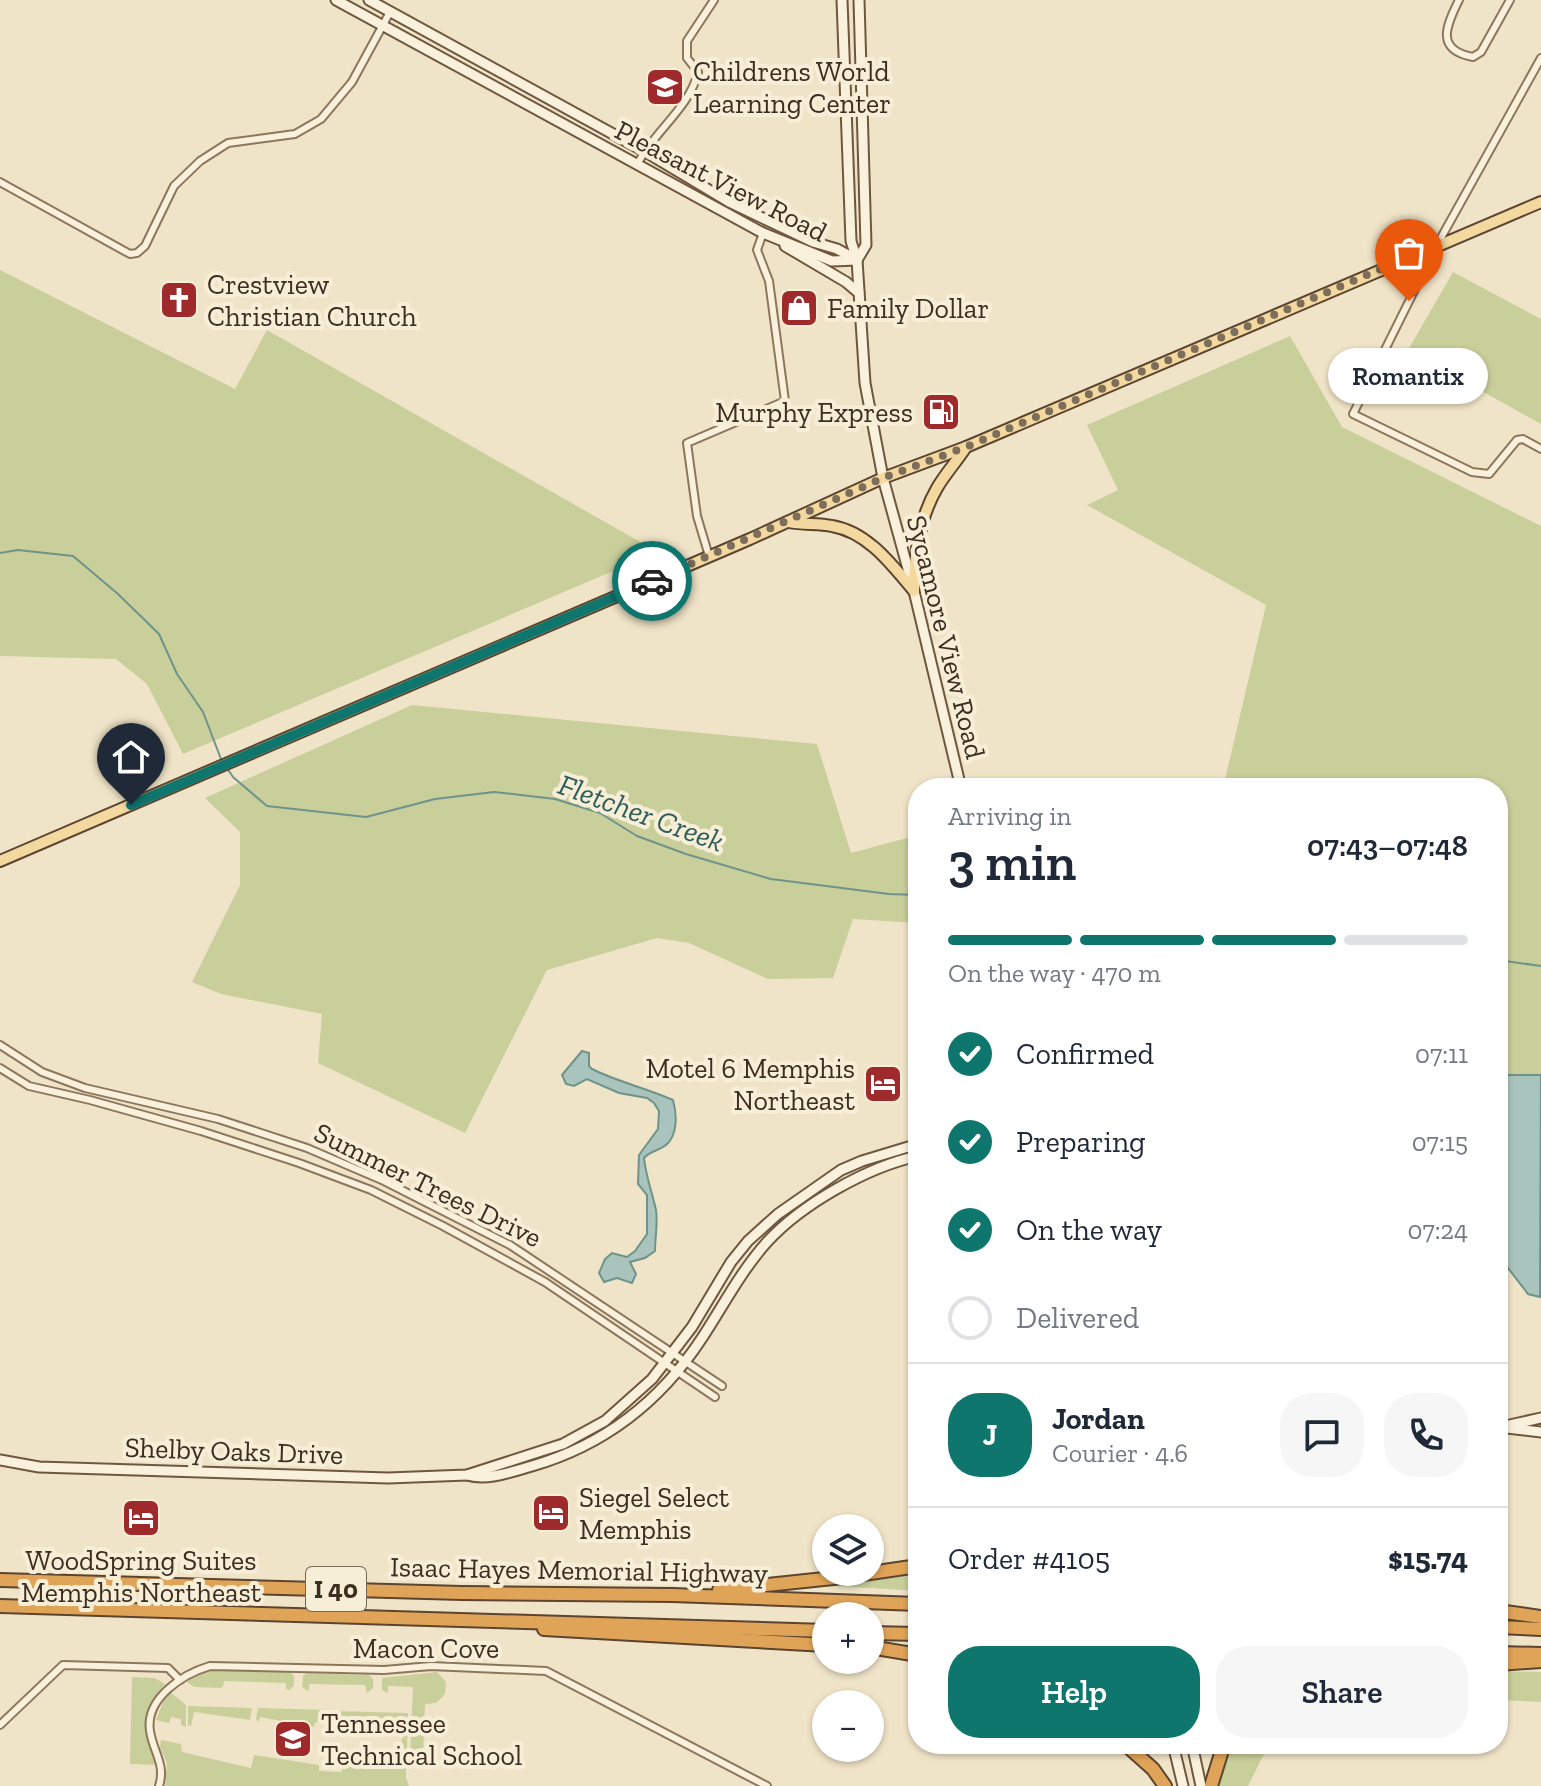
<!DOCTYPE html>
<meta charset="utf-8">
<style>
:root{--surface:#fff;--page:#f6f6f7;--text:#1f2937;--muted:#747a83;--line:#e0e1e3;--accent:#0f766e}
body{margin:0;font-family:"Zilla Slab",serif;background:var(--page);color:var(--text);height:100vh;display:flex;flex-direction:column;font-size:30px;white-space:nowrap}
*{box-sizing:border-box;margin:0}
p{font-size:26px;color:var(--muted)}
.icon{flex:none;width:44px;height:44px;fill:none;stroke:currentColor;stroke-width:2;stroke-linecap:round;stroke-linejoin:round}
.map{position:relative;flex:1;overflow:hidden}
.details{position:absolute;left:908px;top:778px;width:600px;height:976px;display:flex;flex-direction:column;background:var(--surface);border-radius:32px;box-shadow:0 2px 6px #0004}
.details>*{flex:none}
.controls{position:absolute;left:812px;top:1514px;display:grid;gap:16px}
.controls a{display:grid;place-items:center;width:72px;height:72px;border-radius:50%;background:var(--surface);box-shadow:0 2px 6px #0004;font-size:40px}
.pin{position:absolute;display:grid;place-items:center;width:68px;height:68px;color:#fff;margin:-82px -34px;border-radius:50% 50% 50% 0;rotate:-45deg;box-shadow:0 0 8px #0007}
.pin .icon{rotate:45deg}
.courier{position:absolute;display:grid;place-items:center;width:80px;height:80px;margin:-40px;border:6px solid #0f766e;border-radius:50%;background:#fff;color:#222;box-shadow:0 2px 10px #0007}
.bubble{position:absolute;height:56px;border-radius:28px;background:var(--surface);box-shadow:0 2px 6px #0004;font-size:26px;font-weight:600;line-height:56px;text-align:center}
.overview em{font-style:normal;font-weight:600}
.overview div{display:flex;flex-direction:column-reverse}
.overview{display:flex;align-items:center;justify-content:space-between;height:136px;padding:0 40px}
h1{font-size:52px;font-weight:600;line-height:60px}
.bar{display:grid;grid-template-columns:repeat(4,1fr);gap:12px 8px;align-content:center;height:96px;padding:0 40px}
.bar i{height:10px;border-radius:6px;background:var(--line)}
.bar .active{background:var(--accent)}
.bar p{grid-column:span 4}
.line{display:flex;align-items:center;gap:20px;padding:0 40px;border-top:2px solid var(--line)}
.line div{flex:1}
.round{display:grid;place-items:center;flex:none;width:84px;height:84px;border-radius:32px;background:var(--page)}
ol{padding:0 40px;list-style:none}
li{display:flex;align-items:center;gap:24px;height:88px}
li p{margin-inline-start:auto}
li .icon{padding:8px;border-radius:50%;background:var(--accent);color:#fff;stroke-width:4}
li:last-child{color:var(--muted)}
li i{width:44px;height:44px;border:4px solid var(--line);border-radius:50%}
.action{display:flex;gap:16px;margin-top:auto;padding:16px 40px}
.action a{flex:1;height:92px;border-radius:32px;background:var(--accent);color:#fff;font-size:32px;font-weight:600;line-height:92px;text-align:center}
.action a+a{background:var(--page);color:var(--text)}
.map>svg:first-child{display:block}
</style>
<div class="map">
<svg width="1541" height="1786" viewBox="0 0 1541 1786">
<rect width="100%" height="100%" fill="#f0e4c8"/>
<g fill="#c9cf9b">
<path d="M0 270 235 389 267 330 658 552 183 754 147 684 116 659 0 656Z"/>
<path d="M1453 272 1541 319V424L1408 350Z"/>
<path d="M1290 336 1342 427 1541 526V1075H1508L1498 1072V788H1223L1266 605 1087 505 1118 490 1087 425Z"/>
<path d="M412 705 817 744 851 853 918 835V923L853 919 833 978 768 979 689 943 657 938 547 970 465 1133 318 1063 322 1014 221 994 192 982 240 885V832L205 798Z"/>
<path d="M918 1574V1591L837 1586Z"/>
<path d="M215 1670 290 1672 294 1676V1686L289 1690 286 1689V1683L224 1681 223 1687 220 1688 194 1687 187 1682 195 1675Z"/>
<path d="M1498 1671 1541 1672V1702L1498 1700Z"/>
<path d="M437 1672 446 1682 445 1694 436 1703 425 1704 423 1757 410 1756 413 1687 388 1686V1693L382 1690V1678Z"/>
<path d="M307 1673 369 1675 373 1679V1688L367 1693 365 1685 310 1684 308 1691 302 1687 303 1676Z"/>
<path d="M132 1677 155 1678 165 1684C134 1720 147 1727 158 1765L130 1764Z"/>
<path d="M170 1692 186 1705V1727L181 1725V1719L171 1717 169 1723 156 1720 164 1700Z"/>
<path d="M188 1706 252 1708 250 1720 194 1712 191 1726 188 1725Z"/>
<path d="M258 1708 329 1710 327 1724 315 1722 314 1727 260 1717 259 1722 256 1719Z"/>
<path d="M336 1711 408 1713 407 1749 399 1748 405 1731 402 1729 335 1718Z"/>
<path d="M161 1740 181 1744 182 1752 251 1768 254 1755 319 1765V1771L342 1772 341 1762 332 1755 398 1769 401 1757 406 1758V1778L409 1786H165L167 1763 160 1747Z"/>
<path d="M1227 1744H1269L1248 1786H1216Z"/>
</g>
<g fill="#a9c4bc" stroke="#6f938a" stroke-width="2">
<path d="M582 1051 589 1053V1066L592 1069C618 1082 646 1088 673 1100 677 1114 678 1135 666 1145 659 1151 651 1150 644 1158 646 1177 652 1192 656 1210 658 1223 655 1238 655 1251L645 1258 630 1262 636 1274 632 1283 617 1278 604 1282 599 1273 605 1259 612 1253 627 1257 635 1251 647 1234V1195L638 1184 639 1155 658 1129 659 1111 654 1103 647 1098 619 1093 587 1079 574 1086 566 1084 562 1075Z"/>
<path d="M1498 1072 1508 1075H1541L1540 1297 1528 1294 1498 1255Z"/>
</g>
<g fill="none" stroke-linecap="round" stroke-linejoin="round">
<g stroke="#6f938a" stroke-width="2">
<path d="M0 553 18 550 73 556 118 594 159 634 177 674 203 712 221 759"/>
<path d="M227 768 233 777 267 806 366 817 435 799 494 792 555 799 600 813 637 836 686 854 771 879 889 894 918 895"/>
<path d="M1498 960 1541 966"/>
</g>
<g stroke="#8d765c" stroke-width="10">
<g id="street">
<path d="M1459 0C1446 26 1435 50 1473 57L1481 52 1510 0"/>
<path d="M1541 58 1437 245 1353 414 1472 472 1489 474 1517 440 1523 439 1541 449"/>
<path d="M637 165C653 132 690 108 698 72L687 58V41L714 0"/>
<path d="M0 182 130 254 137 253 145 246 174 186 200 161 228 143 295 134 321 119 352 82 390 12"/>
<path d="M709 556 697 516 687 443 785 401 769 281 757 250 763 233"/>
<path d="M0 1045 42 1072 85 1088 218 1119 307 1148 384 1181 510 1245 722 1386"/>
<path d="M0 1068 29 1086 90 1100 201 1131 299 1163 371 1190 443 1226 545 1282 715 1397"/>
<path d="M0 1725 63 1665 168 1668 180 1680"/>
<path d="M159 1786C166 1764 153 1752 150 1731 145 1698 183 1674 210 1666L384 1670 431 1666 546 1671 767 1786"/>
</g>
</g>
<g stroke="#6f573f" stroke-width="13">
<g id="secondary">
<path d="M336 0 763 233 832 261 857 260"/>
<path d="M369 0 644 151 729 202 813 242 837 249 857 260"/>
<path d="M842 0 851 241 857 260 865 383 883 478 914 591 961 788"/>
<path d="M785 246 846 282 859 293"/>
<path d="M857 260 866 245 859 0"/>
<path d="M1505 1426 1541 1418"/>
<path d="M1498 1427 1541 1432"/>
<path d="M0 1460 39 1467 388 1478 467 1475 563 1444 605 1421 652 1379 692 1327 731 1262 748 1241 778 1214 841 1170 862 1161 918 1144"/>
<path d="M467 1475C487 1481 511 1472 532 1466 605 1445 660 1402 702 1338 723 1306 741 1271 767 1242 802 1204 867 1167 918 1156"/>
<path d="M1173 1744 1183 1786"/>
<path d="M1192 1744 1201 1786"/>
</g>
</g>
<g stroke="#5b4430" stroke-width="14">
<g id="primary">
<path d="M789 522C803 525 818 523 832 526 868 532 892 565 914 591"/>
<path d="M914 591C914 555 919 519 937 488 945 474 957 461 966 447"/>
<path d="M0 861 750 539 883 478 966 447 1541 202"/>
</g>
</g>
<g stroke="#5b4430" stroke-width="16">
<g id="highway">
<path d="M0 1580 462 1593 672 1595 918 1604"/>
<path d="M719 1590 843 1577 918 1566"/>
<path d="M0 1606 826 1631"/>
<path d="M1498 1611 1541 1617"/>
<path d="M1498 1627 1541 1629"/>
<path d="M544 1629 826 1645"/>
<path d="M870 1633 918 1634"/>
<path d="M870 1647 918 1655"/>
<path d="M1498 1653 1541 1654"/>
<path d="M1498 1664 1541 1661"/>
<path d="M1125 1744 1153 1769 1165 1786"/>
<path d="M1211 1786 1224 1744"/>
</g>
</g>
<use href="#street" stroke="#faf1dc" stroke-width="6"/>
<use href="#secondary" stroke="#faf1dc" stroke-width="9"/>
<use href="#primary" stroke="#f3d9a0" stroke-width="10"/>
<use href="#highway" stroke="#e0a458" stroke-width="12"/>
</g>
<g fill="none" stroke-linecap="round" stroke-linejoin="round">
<path stroke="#7c6e5b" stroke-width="8" stroke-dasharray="0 14.4" d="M652 581 883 478 966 447 1437 245 1409 301"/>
<path stroke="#0f766e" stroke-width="10" d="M131 805 652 581"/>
</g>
<defs>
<g id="school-square" transform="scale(2)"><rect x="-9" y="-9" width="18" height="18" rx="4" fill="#9e2a2b" stroke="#f7eed8"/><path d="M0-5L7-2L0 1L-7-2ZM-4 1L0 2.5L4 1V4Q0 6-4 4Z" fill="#fff"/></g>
<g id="church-square" transform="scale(2)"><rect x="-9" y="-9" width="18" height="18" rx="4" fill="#9e2a2b" stroke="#f7eed8"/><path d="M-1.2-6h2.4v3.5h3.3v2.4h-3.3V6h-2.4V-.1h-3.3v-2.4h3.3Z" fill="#fff"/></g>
<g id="shop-square" transform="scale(2)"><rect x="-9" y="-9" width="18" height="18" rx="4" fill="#9e2a2b" stroke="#f7eed8"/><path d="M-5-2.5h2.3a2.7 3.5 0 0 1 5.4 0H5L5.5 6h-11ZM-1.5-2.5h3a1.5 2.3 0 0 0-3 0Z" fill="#fff"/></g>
<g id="fuel-square" transform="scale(2)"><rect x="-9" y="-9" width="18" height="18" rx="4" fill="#9e2a2b" stroke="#f7eed8"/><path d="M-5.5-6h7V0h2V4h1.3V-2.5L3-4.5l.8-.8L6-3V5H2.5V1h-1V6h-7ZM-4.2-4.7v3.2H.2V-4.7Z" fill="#fff"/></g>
<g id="hotel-square" transform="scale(2)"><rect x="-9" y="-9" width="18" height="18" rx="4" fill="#9e2a2b" stroke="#f7eed8"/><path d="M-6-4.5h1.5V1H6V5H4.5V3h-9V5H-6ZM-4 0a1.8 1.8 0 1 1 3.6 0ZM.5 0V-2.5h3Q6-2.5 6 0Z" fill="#fff"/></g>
</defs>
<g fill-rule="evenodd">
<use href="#school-square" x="665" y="87"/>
<use href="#church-square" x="179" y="300"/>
<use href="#shop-square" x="799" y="308"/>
<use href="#fuel-square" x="941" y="412"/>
<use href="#hotel-square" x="883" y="1084"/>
<use href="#hotel-square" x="551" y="1513"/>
<use href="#hotel-square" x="141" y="1518"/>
<use href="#school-square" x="293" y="1739"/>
</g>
<g text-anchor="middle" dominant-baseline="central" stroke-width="8" stroke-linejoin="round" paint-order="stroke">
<rect fill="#f7eed8" stroke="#756857" stroke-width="2" x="306" y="1567" width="60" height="44" rx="6"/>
<g font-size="26" font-weight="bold" fill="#3d2e20">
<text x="336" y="1589">I 40</text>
</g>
<g font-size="28" fill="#3d2e20" stroke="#f7eed8" text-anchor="start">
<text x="693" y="71">Childrens World<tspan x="693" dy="32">Learning Center</tspan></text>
<text x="207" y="284">Crestview<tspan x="207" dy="32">Christian Church</tspan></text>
<text x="827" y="308">Family Dollar</text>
<text x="913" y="412" text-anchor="end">Murphy Express</text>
<text x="855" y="1068" text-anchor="end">Motel 6 Memphis<tspan x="855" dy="32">Northeast</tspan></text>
<text x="579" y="1497">Siegel Select<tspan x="579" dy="32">Memphis</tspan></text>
<text x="141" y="1560" text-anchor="middle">WoodSpring Suites<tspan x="141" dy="32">Memphis Northeast</tspan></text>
<text x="321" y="1723">Tennessee<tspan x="321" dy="32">Technical School</tspan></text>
</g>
<g font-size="28" fill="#3d2e20" stroke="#f7eed8">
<text transform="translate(721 181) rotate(27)">Pleasant View Road</text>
<text transform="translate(946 637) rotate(76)">Sycamore View Road</text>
<text transform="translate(428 1185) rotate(26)">Summer Trees Drive</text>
<text transform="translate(234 1451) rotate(2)">Shelby Oaks Drive</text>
<text transform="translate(579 1570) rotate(1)">Isaac Hayes Memorial Highway</text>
<text x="426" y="1648">Macon Cove</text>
</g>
<g font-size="30" font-style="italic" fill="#2f5d5a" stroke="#f7eed8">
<text transform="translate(641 813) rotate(20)">Fletcher Creek</text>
</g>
</g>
</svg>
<div class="controls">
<a><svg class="icon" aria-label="layers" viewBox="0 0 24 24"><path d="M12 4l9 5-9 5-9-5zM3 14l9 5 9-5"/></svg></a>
<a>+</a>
<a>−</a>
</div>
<div class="pin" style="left:1409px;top:301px;background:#ea580c"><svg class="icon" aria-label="bag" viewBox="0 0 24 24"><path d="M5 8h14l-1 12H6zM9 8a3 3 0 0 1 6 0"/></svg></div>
<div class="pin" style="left:131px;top:805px;background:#1f2937"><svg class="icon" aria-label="home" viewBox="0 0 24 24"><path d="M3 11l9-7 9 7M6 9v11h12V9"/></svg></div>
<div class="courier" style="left:652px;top:581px"><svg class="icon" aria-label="car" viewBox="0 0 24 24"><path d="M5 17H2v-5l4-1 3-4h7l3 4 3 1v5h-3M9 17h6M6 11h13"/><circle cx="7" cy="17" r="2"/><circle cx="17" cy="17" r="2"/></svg></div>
<div class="bubble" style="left:1328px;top:348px;width:160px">Romantix</div>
<section class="details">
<div class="overview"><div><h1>3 min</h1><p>Arriving in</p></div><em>07:43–07:48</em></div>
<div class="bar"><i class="active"></i><i class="active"></i><i class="active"></i><i></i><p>On the way · 470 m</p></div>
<ol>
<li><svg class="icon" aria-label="check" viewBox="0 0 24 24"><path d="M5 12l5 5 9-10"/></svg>Confirmed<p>07:11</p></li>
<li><svg class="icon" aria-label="check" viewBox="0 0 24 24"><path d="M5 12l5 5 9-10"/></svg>Preparing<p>07:15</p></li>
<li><svg class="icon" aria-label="check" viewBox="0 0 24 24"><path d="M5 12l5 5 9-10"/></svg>On the way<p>07:24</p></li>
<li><i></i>Delivered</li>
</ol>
<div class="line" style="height:144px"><b class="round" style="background:var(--accent);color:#fff">J</b><div><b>Jordan</b><p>Courier · 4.6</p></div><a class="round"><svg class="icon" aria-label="chat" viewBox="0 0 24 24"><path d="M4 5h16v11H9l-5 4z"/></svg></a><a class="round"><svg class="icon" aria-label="phone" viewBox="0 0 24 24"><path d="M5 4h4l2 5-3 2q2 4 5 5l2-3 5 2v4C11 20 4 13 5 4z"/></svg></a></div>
<div class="line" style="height:104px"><div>Order #4105</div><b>$15.74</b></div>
<div class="action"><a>Help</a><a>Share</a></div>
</section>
</div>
